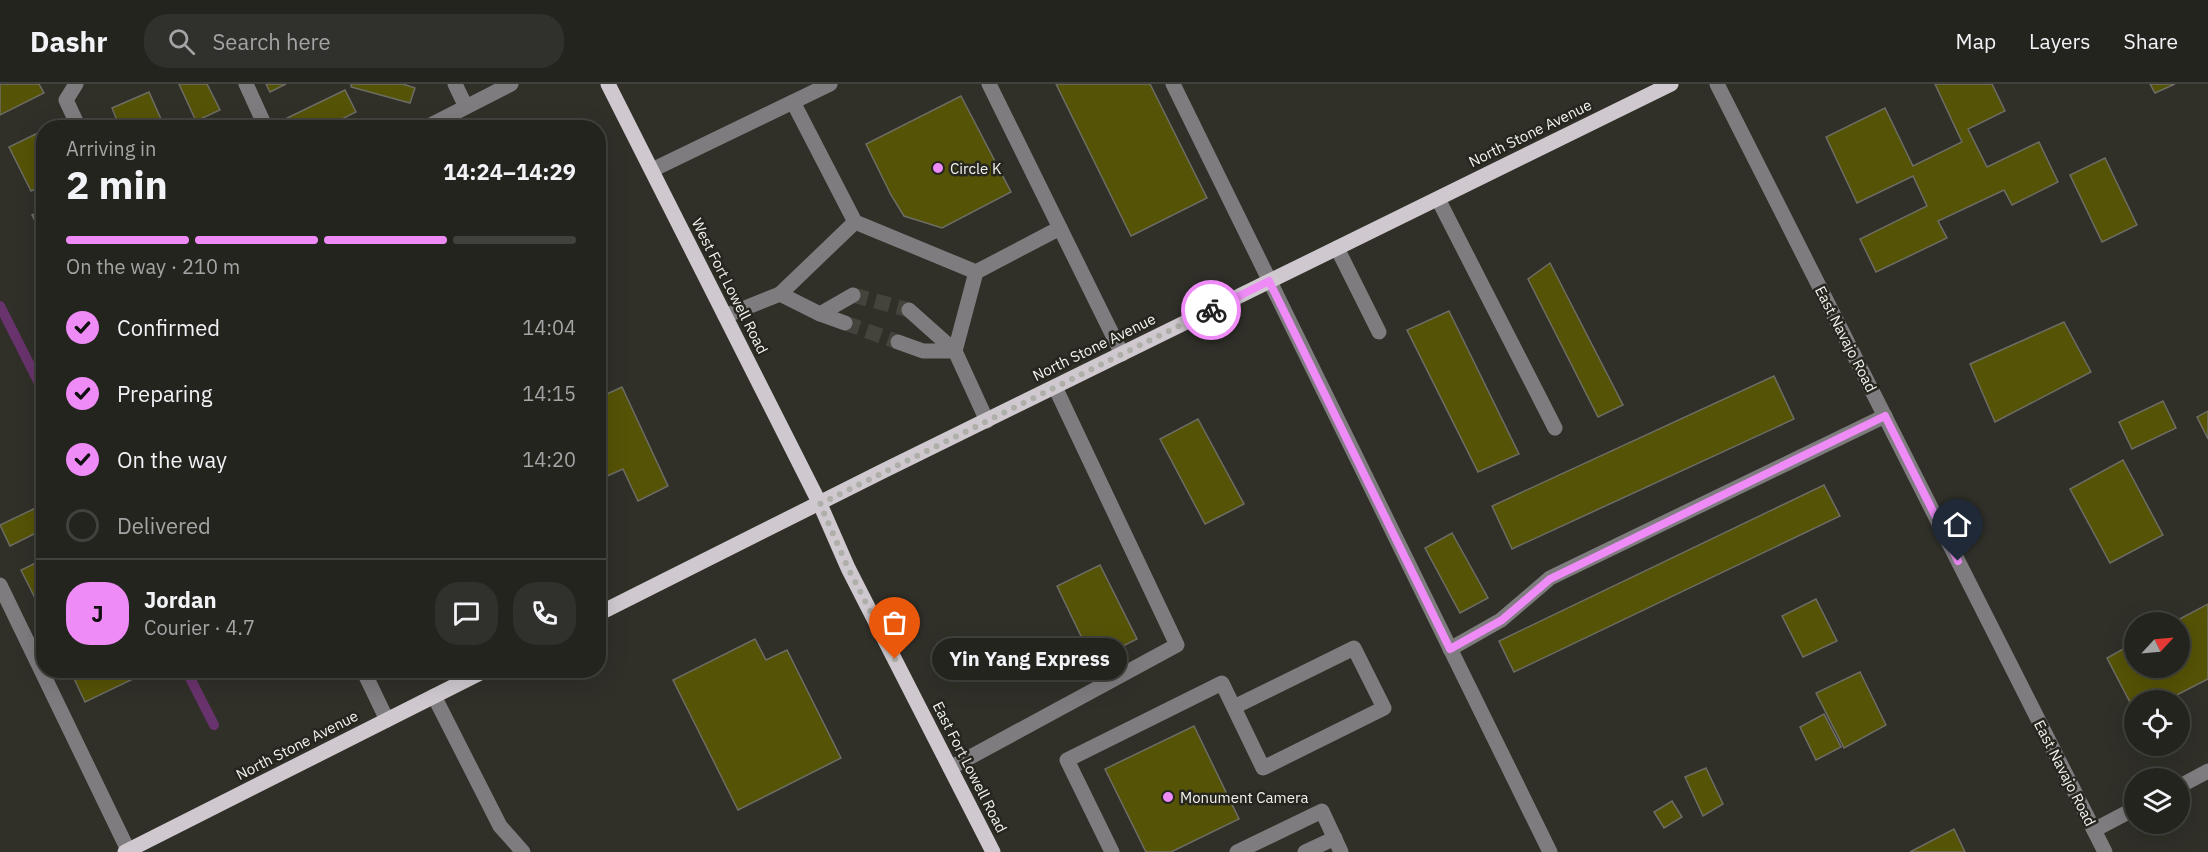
<!DOCTYPE html>
<meta charset="utf-8">
<style>
:root{--surface:#24241f;--page:#30302c;--text:#f1f3f6;--muted:#a3a4a4;--line:#41413d;--accent:#ef8bf7}
body{margin:0;font-family:"IBM Plex Sans",sans-serif;background:var(--page);color:var(--text);height:100vh;display:flex;flex-direction:column;font-size:22px;white-space:nowrap}
*{box-sizing:border-box;margin:0}
p{font-size:20px;color:var(--muted)}
.icon{flex:none;width:33px;height:33px;fill:none;stroke:currentColor;stroke-width:2;stroke-linecap:round;stroke-linejoin:round}
.map{position:relative;flex:1;overflow:hidden}
.panel{position:absolute;left:36px;top:36px;width:570px;height:558px;display:flex;flex-direction:column;background:var(--surface);border-radius:24px;box-shadow:0 6px 24px #0002,0 0 0 2px var(--line)}
.panel>*{flex:none}
.needle{width:39px;rotate:64deg}
.buttons{position:absolute;left:2124px;top:528px;display:grid;gap:12px}
.buttons a{display:grid;place-items:center;width:66px;height:66px;border-radius:50%;background:var(--surface);box-shadow:0 6px 24px #0002,0 0 0 2px var(--line);font-size:30px}
.pin{position:absolute;display:grid;place-items:center;width:51px;height:51px;color:#fff;margin:-62px -26px;border-radius:50% 50% 50% 0;rotate:-45deg;box-shadow:0 0 6px #0007}
.pin .icon{rotate:45deg}
.courier{position:absolute;display:grid;place-items:center;width:60px;height:60px;margin:-30px;border:4px solid #ef8bf7;border-radius:50%;background:#fff;color:#222;box-shadow:0 2px 8px #0007}
.bubble{position:absolute;height:42px;border-radius:21px;background:var(--surface);box-shadow:0 6px 24px #0002,0 0 0 2px var(--line);font-size:20px;font-weight:800;line-height:42px;text-align:center}
.summary em{font-style:normal;font-weight:800}
.summary div{display:flex;flex-direction:column-reverse}
.summary{display:flex;align-items:center;justify-content:space-between;height:102px;padding:0 30px}
h1{font-size:39px;font-weight:800;line-height:45px}
.bar{display:grid;grid-template-columns:repeat(4,1fr);gap:9px 6px;align-content:center;height:72px;padding:0 30px}
.bar i{height:8px;border-radius:4px;background:var(--line)}
.bar .on{background:var(--accent)}
.bar p{grid-column:span 4}
.line{display:flex;align-items:center;gap:15px;padding:0 30px;border-top:2px solid var(--line)}
.line div{flex:1}
.round{display:grid;place-items:center;flex:none;width:63px;height:63px;border-radius:24px;background:var(--page)}
ol{padding:0 30px;list-style:none}
li{display:flex;align-items:center;gap:18px;height:66px}
li p{margin-inline-start:auto}
li .icon{padding:6px;border-radius:50%;background:var(--accent);color:#111;stroke-width:4}
li:last-child{color:var(--muted)}
li i{width:33px;height:33px;border:3px solid var(--line);border-radius:50%}
header{display:flex;align-items:center;gap:36px;box-sizing:border-box;height:84px;padding:0 30px;background:var(--surface);border-bottom:2px solid var(--line)}
header strong{font-size:28px}
nav{display:flex;gap:33px;margin-inline-start:auto;font-size:21px}
.search{width:420px;height:54px;background:var(--page);display:flex;align-items:center;gap:15px;box-sizing:border-box;padding:0 21px;border-radius:24px;color:var(--muted);font-size:22px}
.map>svg:first-child{display:block}
</style>
<header>
<strong>Dashr</strong>
<div class="search"><svg class="icon" aria-label="search" viewBox="0 0 24 24"><circle cx="10" cy="10" r="6"/><path d="M15 15l6 6"/></svg>Search here</div>
<nav><a>Map</a><a>Layers</a><a>Share</a></nav>
</header>
<div class="map">
<svg width="2208" height="768" viewBox="0 0 2208 768">
<rect width="100%" height="100%" fill="#303029"/>
<g fill="none" stroke-linecap="round" stroke-linejoin="round">
<g stroke="#69336d" stroke-width="10">
<path d="M0 222 44 309"/>
<path d="M186 586 214 641"/>
</g>
</g>
<g fill="#555306" stroke="#6d6d65" stroke-width="1.5">
<path d="M0 0H39L44 9 0 31Z"/>
<path d="M179 0H207L220 26 196 37Z"/>
<path d="M266 0H286L270 8Z"/>
<path d="M351 0H403L415 4 410 19 351 3Z"/>
<path d="M1056 0H1150L1207 114 1131 152Z"/>
<path d="M1935 0H1992L2005 27 1968 45 1987 83 2039 58 2058 98 2012 121 2004 106 1938 137 1947 154 1876 188 1860 155 1927 122 1913 92 1857 119 1826 53 1885 24 1913 82 1962 58Z"/>
<path d="M2150 0H2175L2155 9Z"/>
<path d="M345 6 356 28 324 44H281L279 38Z"/>
<path d="M149 8 165 44H120L112 24Z"/>
<path d="M961 12 1011 108 942 144 904 132 891 111 866 60Z"/>
<path d="M44 46V101L31 107 9 63Z"/>
<path d="M2105 74 2137 141 2102 158 2070 91Z"/>
<path d="M44 126V155L32 131Z"/>
<path d="M1550 179 1623 321 1598 333 1528 195Z"/>
<path d="M1449 227 1519 370 1478 388 1407 246Z"/>
<path d="M2064 238 2091 288 1995 338 1970 280Z"/>
<path d="M1774 292 1794 335 1512 465 1492 422Z"/>
<path d="M622 303 668 402 638 417 623 385 598 396V314Z"/>
<path d="M2163 317 2176 344 2132 365 2119 338Z"/>
<path d="M2208 327V355L2197 333Z"/>
<path d="M1198 335 1244 420 1205 440 1160 355Z"/>
<path d="M2123 376 2163 451 2110 479 2070 405Z"/>
<path d="M1824 401 1840 432 1514 588 1499 557Z"/>
<path d="M44 420V445L10 462 0 441Z"/>
<path d="M1452 449 1488 514 1460 529 1425 464Z"/>
<path d="M44 475V532L21 486Z"/>
<path d="M1100 481 1137 555 1093 577 1057 502Z"/>
<path d="M1816 515 1837 557 1803 573 1782 532Z"/>
<path d="M2208 520V595L2167 616H2134V626L2107 574 2134 559V584H2180V538H2174Z"/>
<path d="M755 555 766 576 787 566 841 674 738 726 673 596Z"/>
<path d="M70 586H126L131 596 85 618Z"/>
<path d="M1860 588 1886 641 1844 664 1816 609Z"/>
<path d="M1824 630 1841 663 1816 676 1800 643Z"/>
<path d="M1194 642 1239 735 1171 768H1146L1105 685Z"/>
<path d="M1706 684 1723 720 1703 732 1685 693Z"/>
<path d="M1672 717 1682 733 1664 744 1654 728Z"/>
<path d="M1954 745 1965 768H1910Z"/>
</g>
<g fill="none" stroke-linecap="round" stroke-linejoin="round">
<g stroke="#44443d" stroke-width="15" stroke-dasharray="15 8" stroke-linecap="butt">
<path d="M853 211 909 226"/>
<path d="M845 239 898 258"/>
</g>
<g stroke="#7f7c7f" stroke-width="15">
<path d="M76 0 66 16 79 44"/>
<path d="M246 0 266 44"/>
<path d="M455 0 466 23"/>
<path d="M989 0 1122 270"/>
<path d="M1173 0 1550 768"/>
<path d="M1717 0 2105 768"/>
<path d="M793 18 855 138 976 188 1060 144"/>
<path d="M425 44 511 0"/>
<path d="M652 86 830 0"/>
<path d="M1438 115 1555 344"/>
<path d="M1337 164 1379 248"/>
<path d="M780 210 855 138"/>
<path d="M909 226 955 267 976 188"/>
<path d="M820 230 853 211"/>
<path d="M725 232 780 210 820 230 845 239"/>
<path d="M898 258 923 267H955L987 337"/>
<path d="M0 501 128 766"/>
<path d="M1450 565 1501 536 1550 494 1885 332"/>
<path d="M363 586 387 636"/>
<path d="M434 612 500 742 523 768"/>
<path d="M950 684 1177 561 1055 303"/>
<path d="M2180 702 2208 687"/>
<path d="M2094 746 2134 725"/>
<path d="M1112 768 1067 676 1222 599 1263 684 1384 624 1354 564 1234 623"/>
<path d="M1237 768 1322 727 1341 768"/>
<path d="M1305 768 1335 754"/>
</g>
<g stroke="#cfc9cf" stroke-width="15">
<path d="M608 0 820 420 848 484 993 768"/>
<path d="M598 530 883 387 1671 0"/>
<path d="M125 768 486 586"/>
</g>
</g>
<g fill="none" stroke-linecap="round" stroke-linejoin="round">
<path stroke="#afafa9" stroke-width="6" stroke-dasharray="0 10.8" d="M895 575 848 484 820 420 1211 226"/>
<path stroke="#ef8bf7" stroke-width="8" d="M1211 226 1269 197 1450 565 1502 536 1550 495 1885 332 1958 477"/>
</g>
<g fill="#ef8bf7" stroke="#26261f" stroke-width="2">
<circle cx="938" cy="84" r="6"/>
<circle cx="1168" cy="713" r="6"/>
</g>
<g text-anchor="middle" dominant-baseline="central" stroke-width="5" stroke-linejoin="round" paint-order="stroke">
<g font-size="15" fill="#f3f3ee" stroke="#26261f">
<text transform="translate(1530 49) rotate(-26)">North Stone Avenue</text>
<text transform="translate(730 202) rotate(63)">West Fort Lowell Road</text>
<text transform="translate(1846 255) rotate(63)">East Navajo Road</text>
<text transform="translate(1094 263) rotate(-26)">North Stone Avenue</text>
<text transform="translate(297 661) rotate(-27)">North Stone Avenue</text>
<text transform="translate(970 683) rotate(63)">East Fort Lowell Road</text>
<text transform="translate(2065 689) rotate(63)">East Navajo Road</text>
</g>
<g font-size="15" fill="#f3f3ee" stroke="#26261f" text-anchor="start">
<text x="950" y="84">Circle K</text>
<text x="1180" y="713">Monument Camera</text>
</g>
</g>
</svg>
<div class="buttons">
<a><svg class="needle" viewBox="-14 -14 28 28"><path d="M0-13l5 13h-10z" fill="#e53935"/><path d="M0 13l5-13h-10z" fill="#a3a4a4"/></svg></a>
<a><svg class="icon" aria-label="locate" viewBox="0 0 24 24"><circle cx="12" cy="12" r="6"/><path d="M12 2v4M12 18v4M2 12h4M18 12h4"/></svg></a>
<a><svg class="icon" aria-label="layers" viewBox="0 0 24 24"><path d="M12 4l9 5-9 5-9-5zM3 14l9 5 9-5"/></svg></a>
</div>
<div class="pin" style="left:895px;top:575px;background:#ea580c"><svg class="icon" aria-label="bag" viewBox="0 0 24 24"><path d="M5 8h14l-1 12H6zM9 8a3 3 0 0 1 6 0"/></svg></div>
<div class="pin" style="left:1958px;top:477px;background:#1f2937"><svg class="icon" aria-label="home" viewBox="0 0 24 24"><path d="M3 11l9-7 9 7M6 9v11h12V9"/></svg></div>
<div class="courier" style="left:1211px;top:226px"><svg class="icon" aria-label="bike" viewBox="0 0 24 24"><circle cx="6" cy="16" r="4"/><circle cx="18" cy="16" r="4"/><path d="M6 16l4-8h5l3 8M10 8l3 8H6M13 5h3"/></svg></div>
<div class="bubble" style="left:932px;top:554px;width:195px">Yin Yang Express</div>
<section class="panel">
<div class="summary"><div><h1>2 min</h1><p>Arriving in</p></div><em>14:24–14:29</em></div>
<div class="bar"><i class="on"></i><i class="on"></i><i class="on"></i><i></i><p>On the way · 210 m</p></div>
<ol>
<li><svg class="icon" aria-label="check" viewBox="0 0 24 24"><path d="M5 12l5 5 9-10"/></svg>Confirmed<p>14:04</p></li>
<li><svg class="icon" aria-label="check" viewBox="0 0 24 24"><path d="M5 12l5 5 9-10"/></svg>Preparing<p>14:15</p></li>
<li><svg class="icon" aria-label="check" viewBox="0 0 24 24"><path d="M5 12l5 5 9-10"/></svg>On the way<p>14:20</p></li>
<li><i></i>Delivered</li>
</ol>
<div class="line" style="height:108px"><b class="round" style="background:var(--accent);color:#111">J</b><div><b>Jordan</b><p>Courier · 4.7</p></div><a class="round"><svg class="icon" aria-label="chat" viewBox="0 0 24 24"><path d="M4 5h16v11H9l-5 4z"/></svg></a><a class="round"><svg class="icon" aria-label="phone" viewBox="0 0 24 24"><path d="M5 4h4l2 5-3 2q2 4 5 5l2-3 5 2v4C11 20 4 13 5 4z"/></svg></a></div>
</section>
</div>
